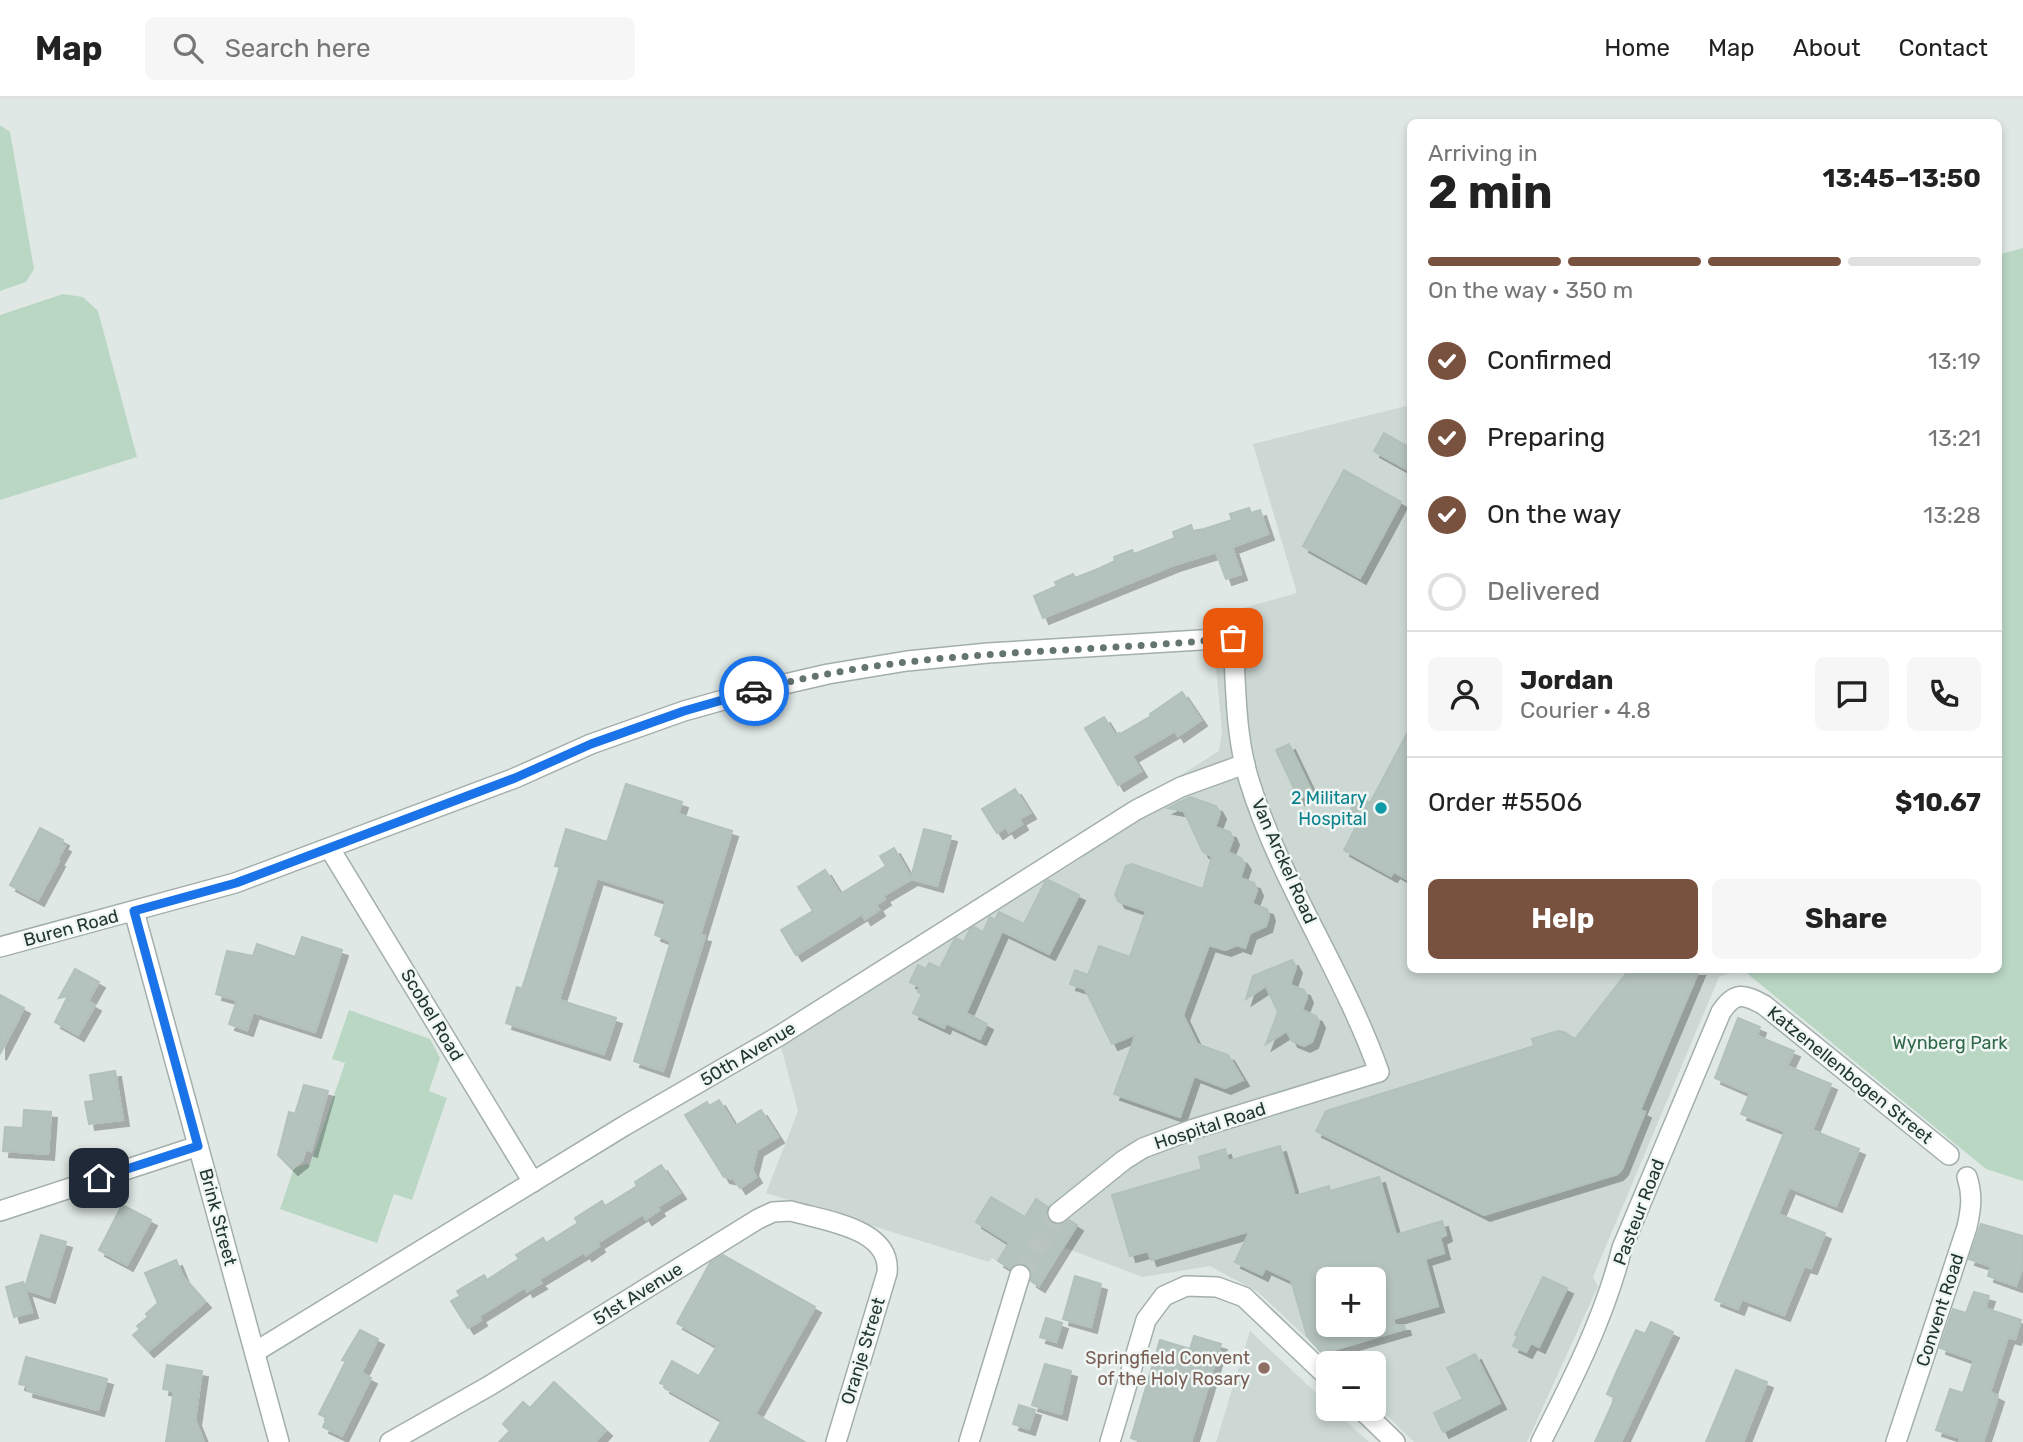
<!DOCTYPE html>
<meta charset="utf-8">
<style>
:root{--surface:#fff;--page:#f6f6f6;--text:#222;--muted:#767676;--line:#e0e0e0;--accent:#78513f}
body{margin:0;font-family:Rubik,sans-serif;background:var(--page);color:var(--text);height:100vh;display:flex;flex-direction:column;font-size:26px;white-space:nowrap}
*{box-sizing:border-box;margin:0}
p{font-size:23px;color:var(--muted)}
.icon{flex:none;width:38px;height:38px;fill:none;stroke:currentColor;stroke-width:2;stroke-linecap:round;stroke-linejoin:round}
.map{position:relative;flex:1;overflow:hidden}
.side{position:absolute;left:1407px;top:21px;width:595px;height:854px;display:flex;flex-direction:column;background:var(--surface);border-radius:10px;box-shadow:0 4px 10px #0003}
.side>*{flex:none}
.tools{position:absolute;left:1316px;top:1169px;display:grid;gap:14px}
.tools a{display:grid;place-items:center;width:70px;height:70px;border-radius:10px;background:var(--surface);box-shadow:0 4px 10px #0003;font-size:35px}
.pin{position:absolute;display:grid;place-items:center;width:60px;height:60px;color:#fff;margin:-30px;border-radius:14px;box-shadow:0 4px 10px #0006}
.courier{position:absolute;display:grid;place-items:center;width:70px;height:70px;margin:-35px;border:5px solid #1a73e8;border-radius:50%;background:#fff;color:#222;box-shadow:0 2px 9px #0007}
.headline em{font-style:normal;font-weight:700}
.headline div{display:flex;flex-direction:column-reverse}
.headline{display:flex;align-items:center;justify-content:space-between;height:119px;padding:0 21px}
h1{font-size:46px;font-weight:700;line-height:52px}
.bar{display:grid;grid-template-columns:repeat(4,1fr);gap:10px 7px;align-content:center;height:84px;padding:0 21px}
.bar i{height:9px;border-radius:5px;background:var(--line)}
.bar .active{background:var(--accent)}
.bar p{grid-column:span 4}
.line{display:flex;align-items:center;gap:18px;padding:0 21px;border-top:2px solid var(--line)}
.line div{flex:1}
.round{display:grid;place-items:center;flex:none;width:74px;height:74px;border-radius:10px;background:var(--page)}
ol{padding:0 21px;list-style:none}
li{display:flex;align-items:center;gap:21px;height:77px}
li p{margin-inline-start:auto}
li .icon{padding:7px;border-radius:50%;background:var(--accent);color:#fff;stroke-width:4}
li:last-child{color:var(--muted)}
li i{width:38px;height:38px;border:4px solid var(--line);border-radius:50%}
.primary-button{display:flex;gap:14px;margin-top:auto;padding:14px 21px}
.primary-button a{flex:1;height:80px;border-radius:10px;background:var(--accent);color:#fff;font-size:28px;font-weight:700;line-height:80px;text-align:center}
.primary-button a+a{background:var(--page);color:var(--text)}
header{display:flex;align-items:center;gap:42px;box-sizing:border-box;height:98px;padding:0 35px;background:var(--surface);border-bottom:2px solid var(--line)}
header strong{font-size:33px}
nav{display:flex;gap:38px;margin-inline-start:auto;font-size:24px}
.search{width:490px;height:63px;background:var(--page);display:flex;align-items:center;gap:18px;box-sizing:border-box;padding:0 24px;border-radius:10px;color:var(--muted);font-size:26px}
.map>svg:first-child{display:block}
</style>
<header>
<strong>Map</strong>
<div class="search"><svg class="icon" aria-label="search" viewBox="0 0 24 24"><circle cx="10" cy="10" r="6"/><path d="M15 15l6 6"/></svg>Search here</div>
<nav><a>Home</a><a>Map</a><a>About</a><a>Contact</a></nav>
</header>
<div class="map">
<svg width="2023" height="1344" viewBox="0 0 2023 1344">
<defs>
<filter id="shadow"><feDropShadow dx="6" dy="6" stdDeviation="0" flood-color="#0004"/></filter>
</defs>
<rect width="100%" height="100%" fill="#dfe8e5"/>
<g fill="#cdd8d4" fill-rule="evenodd">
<path d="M1410 307V872H1739L1719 879 1593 1179 1598 1188 1527 1344H1414L1374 1305V1265H1333L1258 1194 1210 1168 1143 1179 1065 1150 1040 1190 992 1160 989 1164 766 1095 798 1013 780 945 1082 760 1075 744 1219 653 1222 633 1211 519 1297 495 1253 346ZM1328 1181H1374V1227H1328Z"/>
<path d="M1250 1233 1328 1306V1311H1333L1369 1344H1216Z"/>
</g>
<g fill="#bad7c4">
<path d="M0 27 10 34 34 171 26 184 0 193Z"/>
<path d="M2023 150V1083L1986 1071 1743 872H1998V157Z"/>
<path d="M63 196 83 199 98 213 137 359 0 402V217Z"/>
<path d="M349 912 430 941 440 960 429 993 447 1000 412 1102 394 1096 377 1145 280 1111 294 1070 306 1066 310 1067 345 965 332 961Z"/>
</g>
<g fill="#b5c3be" stroke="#b2c1bc" stroke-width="2" fill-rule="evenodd" filter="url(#shadow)">
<path d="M1384 335 1410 350V373L1374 353Z"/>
<path d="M1344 372 1401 404 1360 480 1303 448Z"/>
<path d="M1249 410 1251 415 1260 412 1268 436 1232 449 1241 476 1226 481 1216 454 1174 467 1043 520 1034 498 1057 488 1055 484 1073 476 1075 480 1098 471 1115 463 1114 459 1132 452 1134 456 1175 440 1173 434 1191 427 1193 433 1204 431 1232 422 1230 416Z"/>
<path d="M1182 594 1201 622 1178 638 1175 633 1132 658 1141 673 1118 687 1085 630 1104 619 1115 637 1119 635 1120 636 1151 618 1150 616Z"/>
<path d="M1410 630V783L1394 774 1391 778 1344 752 1360 721 1349 715 1358 698 1370 705Z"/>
<path d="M1289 646 1312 694 1299 701 1276 652Z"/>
<path d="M626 686 682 704 678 716 732 733 700 837 705 838 663 973 634 963 671 843 655 837 666 802 597 780 559 902 616 920 604 956 506 925 517 889 522 891 560 769 555 768 566 731 607 744Z"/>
<path d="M1015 691 1030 715 1019 721 1022 726 1009 734 1006 729 997 735 982 711Z"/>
<path d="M1190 699 1216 708 1220 715 1215 729 1230 734 1233 741 1228 754 1241 760 1245 766 1240 780 1254 785 1257 792 1252 806 1267 811 1269 817 1266 828 1250 835 1245 850 1237 847 1225 852 1209 847 1183 917 1197 946 1228 957 1243 982 1225 990 1194 978 1180 1019 1114 996 1136 936 1112 946 1085 891 1070 886 1075 872 1088 877 1099 848 1130 859 1146 813 1119 804 1115 797 1126 768 1132 766 1203 791 1212 758 1203 754 1184 713 1168 710Z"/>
<path d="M40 730 63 742 61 746 65 748 57 762 59 763 38 802 10 787Z"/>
<path d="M924 731 951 738 937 788 912 781 883 798 885 801 876 807 879 812 865 821 862 816 796 857 781 832 813 813 798 789 825 772 840 796 886 768 880 758 894 750 911 780Z"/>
<path d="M1048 782 1079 797 1049 856 1002 833 966 915 987 926 980 941 946 925 944 930 913 915 922 896 918 894 920 889 910 884 918 867 926 871 929 865 940 870 954 842 956 840 964 844 970 831 974 829 983 834 990 819 995 822 999 814 1024 826 1045 784Z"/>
<path d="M302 839 342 852 315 934 253 914 247 932 229 926 237 902 216 896 227 853 253 858 257 846 295 859Z"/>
<path d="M1292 862 1296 869 1290 887 1304 892 1307 899 1302 912 1316 918 1319 924 1312 944 1304 948 1292 943 1287 933 1266 946 1278 914 1266 888 1246 901 1253 878Z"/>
<path d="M75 871 99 884 88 903 95 907 78 937 55 924 68 898 59 900Z"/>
<path d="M1629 872H1699L1640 1012 1645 1014 1622 1071 1617 1076 1484 1117 1316 1033 1326 1013 1534 948 1532 941 1558 933 1564 934 1575 941Z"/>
<path d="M0 897 24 910 0 956Z"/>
<path d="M1738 920 1760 929 1757 938 1794 953 1787 968 1831 986 1812 1032 1859 1051 1836 1108 1789 1089 1778 1116 1825 1135 1811 1170 1804 1168 1784 1217 1742 1201 1738 1211 1715 1202 1785 1033 1741 1016 1750 995 1715 980Z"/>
<path d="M115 973 123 1022 89 1026 85 1004 94 1003 90 977Z"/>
<path d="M304 987 328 993 311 1053 306 1051 302 1063 292 1071 278 1057 289 1014 295 1016Z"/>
<path d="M719 1002 735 1028 761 1012 778 1039 757 1052 752 1072 756 1079 740 1090 734 1081 724 1079 685 1017 707 1004 709 1008Z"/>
<path d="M24 1012 51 1014 48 1056 3 1053 5 1029 23 1030Z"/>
<path d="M1280 1048 1295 1098 1329 1088 1330 1093 1379 1079 1396 1137 1442 1123 1446 1137 1440 1140 1444 1155 1425 1161 1438 1208 1393 1221 1395 1227H1404L1405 1231 1322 1255 1307 1238 1291 1182 1265 1170 1262 1177 1235 1164 1250 1133 1151 1162 1148 1153 1130 1158 1112 1097 1202 1071 1199 1059 1225 1051 1228 1063ZM1328 1181H1374V1227H1328Z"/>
<path d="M661 1067 680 1095 657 1109 659 1112 646 1121 643 1116 597 1145 599 1148 586 1157 584 1154 538 1182 541 1185 527 1193 525 1189 479 1218 481 1222 468 1230 451 1203 460 1198 457 1193 484 1177 487 1182 519 1161 516 1157 543 1140 546 1145 578 1125 575 1120 602 1103 605 1108 637 1088 635 1084Z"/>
<path d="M991 1099 1025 1119 1036 1101 1048 1109 1046 1118 1053 1126 1061 1127 1069 1122 1077 1127 1039 1188 1031 1183 1032 1174 1024 1166 1017 1165 1010 1170 998 1163 1009 1145 976 1124Z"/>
<path d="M122 1107 151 1122 127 1167 99 1152Z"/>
<path d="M1981 1126 2023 1138V1168L2016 1188 1988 1178 1991 1168 1969 1161Z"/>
<path d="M41 1137 66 1144 49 1199 25 1191 32 1214 14 1219 6 1189 23 1184 25 1189Z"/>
<path d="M723 1157 815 1209 755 1316 805 1344H710L722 1322 664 1289 665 1287 660 1285 672 1263 699 1278 717 1248 677 1225 710 1165Z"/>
<path d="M176 1162 183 1179 205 1204 148 1253 133 1237 140 1231 137 1228 148 1219 146 1216 158 1205 145 1175Z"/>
<path d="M1075 1178 1101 1186 1091 1229 1063 1221Z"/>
<path d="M1543 1179 1567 1190 1539 1249 1531 1245 1526 1254 1513 1248 1518 1238 1515 1237Z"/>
<path d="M1974 1194 1989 1198 1985 1210 2021 1222 2015 1241 2008 1239 1990 1294 1998 1298 1983 1344H1959L1961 1340 1936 1332 1950 1291 1963 1295 1974 1262 1940 1250 1953 1211 1966 1215Z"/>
<path d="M1046 1220 1062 1225 1056 1244 1040 1239Z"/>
<path d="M1651 1224 1673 1234 1621 1344H1595L1615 1300 1607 1296 1617 1273 1636 1232 1645 1236Z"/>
<path d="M360 1232 378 1241 361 1275 371 1280 342 1338 323 1329 327 1320 319 1316 346 1263 342 1262Z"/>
<path d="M1194 1238 1221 1246 1191 1344H1143L1131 1340 1160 1242 1190 1251Z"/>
<path d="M1475 1256 1500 1305 1443 1334 1434 1315 1463 1301 1447 1270Z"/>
<path d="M26 1259 107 1281 98 1312 27 1293 28 1288 19 1286Z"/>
<path d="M1045 1266 1071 1273 1061 1316 1032 1307Z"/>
<path d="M167 1267 202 1273 195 1322 204 1344H166L174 1293 163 1291Z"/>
<path d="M1736 1272 1767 1284 1743 1344H1706Z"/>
<path d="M554 1284 606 1332 595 1344H499L510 1333 503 1326 523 1304 530 1310Z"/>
<path d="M1019 1307 1035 1312 1029 1331 1013 1326Z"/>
</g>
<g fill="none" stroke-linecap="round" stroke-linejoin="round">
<path stroke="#b9c4c1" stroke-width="19" stroke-dasharray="19 10" stroke-linecap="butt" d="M1020 1177 1058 1115"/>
<g stroke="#a3afac" stroke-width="22">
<g id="street">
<path d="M330 751 533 1084"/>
<path d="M134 813 279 1344"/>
<path d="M0 849 235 785 515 680 591 646 684 613 759 592 828 576 907 563 988 555 1233 540C1236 587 1235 637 1249 682 1280 784 1344 874 1379 974L1194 1031 1143 1050 1124 1062 1058 1115"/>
<path d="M0 1113 198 1048"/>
<path d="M255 1254 624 1028 779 938 1136 712 1181 689 1245 666"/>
<path d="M1361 1311 1395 1344"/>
<path d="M390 1344 489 1288 758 1121 773 1114 791 1113C824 1123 892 1130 887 1175L836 1344"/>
<path d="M969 1344 1020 1177"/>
<path d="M1110 1344 1146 1222 1164 1198 1186 1188 1217 1189 1244 1199 1328 1279"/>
<path d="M1541 1344C1573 1281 1605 1218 1622 1150L1721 914C1735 893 1744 896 1764 907L1949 1057"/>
<path d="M1896 1344 1967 1129C1971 1111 1973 1097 1967 1079"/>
</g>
</g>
<use href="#street" stroke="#fff" stroke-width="19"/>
</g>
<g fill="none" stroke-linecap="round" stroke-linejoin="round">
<path stroke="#647471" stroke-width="7" stroke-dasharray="0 12.6" d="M754 593C910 549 1073 557 1233 540"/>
<path stroke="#1a73e8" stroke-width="9" d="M99 1080 198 1048 134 813 236 785 515 680 591 646 684 613 754 593"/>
</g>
<circle fill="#0f9aa8" stroke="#eff6f3" stroke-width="2.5" cx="1381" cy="710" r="7"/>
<circle fill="#8d6e63" stroke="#eff6f3" stroke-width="2.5" cx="1264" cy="1270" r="7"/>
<g text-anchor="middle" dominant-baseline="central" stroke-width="5" stroke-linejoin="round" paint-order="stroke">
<g font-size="18" fill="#0d838f" stroke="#eff6f3" text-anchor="end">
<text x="1367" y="700">2 Military<tspan x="1367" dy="21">Hospital</tspan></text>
</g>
<g font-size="18" fill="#223632" stroke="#eff6f3">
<text transform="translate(1284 763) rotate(66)">Van Arckel Road</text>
<text transform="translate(71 830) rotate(-15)">Buren Road</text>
<text transform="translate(432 917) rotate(59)">Scobel Road</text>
<text transform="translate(748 956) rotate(-31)">50th Avenue</text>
<text transform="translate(1850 977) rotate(39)">Katzenellenbogen Street</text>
<text transform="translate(1210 1028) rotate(-18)">Hospital Road</text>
<text transform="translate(1639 1114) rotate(-69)">Pasteur Road</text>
<text transform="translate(218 1119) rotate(75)">Brink Street</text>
<text transform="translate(638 1196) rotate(-32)">51st Avenue</text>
<text transform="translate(1940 1212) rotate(-72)">Convent Road</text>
<text transform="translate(863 1253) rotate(-73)">Oranje Street</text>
</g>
<g font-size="18" fill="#31684a" stroke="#eff6f3">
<text x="1950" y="945">Wynberg Park</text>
</g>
<g font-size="18" fill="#785e54" stroke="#eff6f3" text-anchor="end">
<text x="1250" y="1260">Springfield Convent<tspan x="1250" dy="21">of the Holy Rosary</tspan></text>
</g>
</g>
</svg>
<div class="tools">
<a>+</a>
<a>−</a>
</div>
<div class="pin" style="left:1233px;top:540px;background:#ea580c"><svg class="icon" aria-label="bag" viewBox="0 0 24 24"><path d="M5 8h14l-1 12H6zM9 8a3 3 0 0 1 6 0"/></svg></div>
<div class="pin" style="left:99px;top:1080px;background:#1f2937"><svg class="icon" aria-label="home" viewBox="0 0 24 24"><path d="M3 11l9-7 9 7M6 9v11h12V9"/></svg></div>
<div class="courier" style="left:754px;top:593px"><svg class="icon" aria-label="car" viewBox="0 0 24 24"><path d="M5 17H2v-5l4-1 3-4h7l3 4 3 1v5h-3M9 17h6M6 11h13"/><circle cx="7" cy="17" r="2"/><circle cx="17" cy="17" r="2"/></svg></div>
<section class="side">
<div class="headline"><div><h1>2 min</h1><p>Arriving in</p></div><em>13:45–13:50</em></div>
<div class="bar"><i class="active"></i><i class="active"></i><i class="active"></i><i></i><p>On the way · 350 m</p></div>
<ol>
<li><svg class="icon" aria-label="check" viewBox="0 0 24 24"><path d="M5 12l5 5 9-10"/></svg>Confirmed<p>13:19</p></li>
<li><svg class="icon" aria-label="check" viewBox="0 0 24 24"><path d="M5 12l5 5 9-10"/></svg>Preparing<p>13:21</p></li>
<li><svg class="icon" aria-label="check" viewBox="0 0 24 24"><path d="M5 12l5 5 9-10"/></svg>On the way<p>13:28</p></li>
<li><i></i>Delivered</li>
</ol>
<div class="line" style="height:126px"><a class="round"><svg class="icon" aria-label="person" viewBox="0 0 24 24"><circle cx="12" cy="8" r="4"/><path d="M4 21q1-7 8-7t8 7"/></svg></a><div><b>Jordan</b><p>Courier · 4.8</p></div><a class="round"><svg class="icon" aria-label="chat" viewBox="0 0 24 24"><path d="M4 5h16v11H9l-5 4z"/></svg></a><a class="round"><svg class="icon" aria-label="phone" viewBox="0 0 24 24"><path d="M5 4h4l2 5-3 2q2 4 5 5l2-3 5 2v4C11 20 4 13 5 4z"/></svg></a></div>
<div class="line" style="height:91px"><div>Order #5506</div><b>$10.67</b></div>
<div class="primary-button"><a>Help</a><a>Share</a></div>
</section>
</div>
